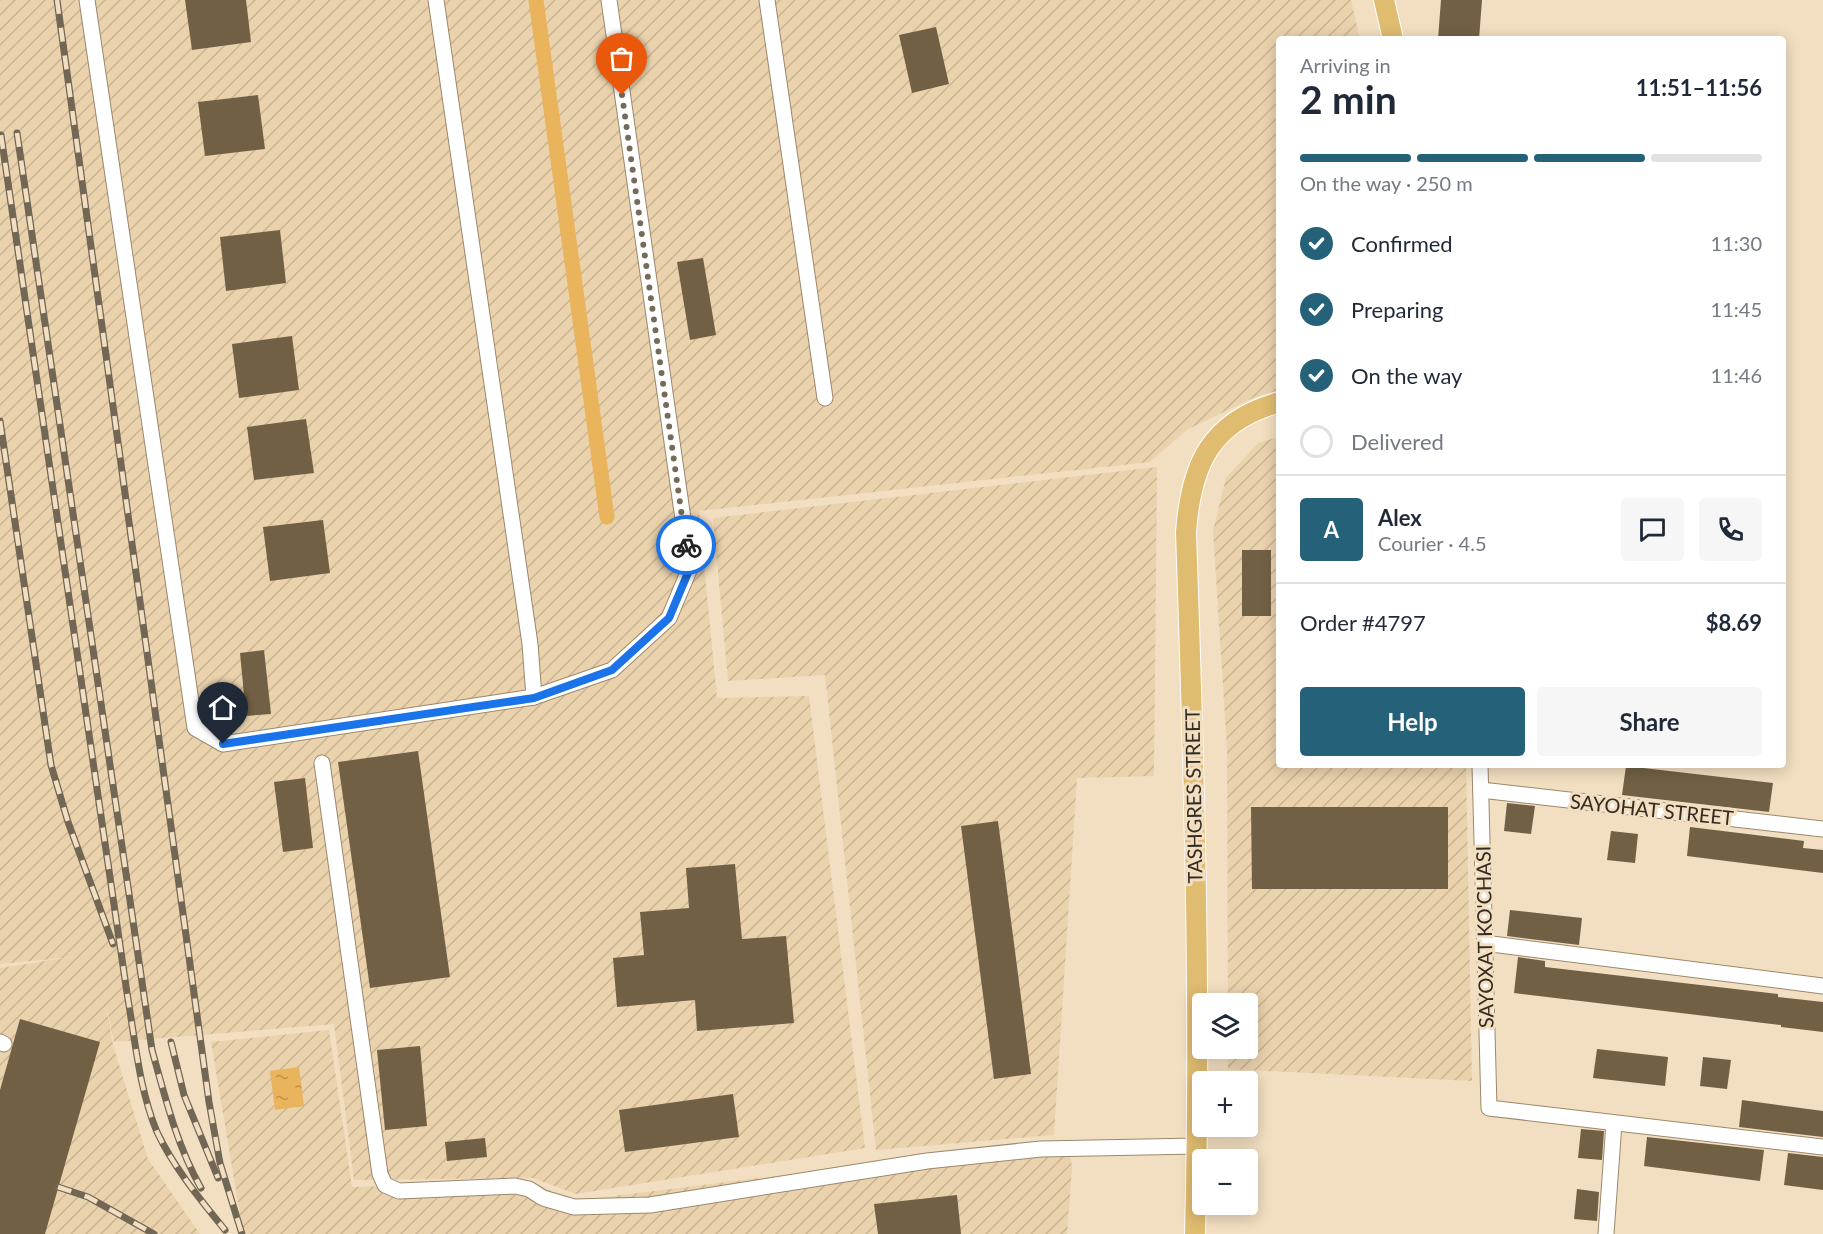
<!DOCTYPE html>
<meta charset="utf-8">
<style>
:root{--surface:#fff;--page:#f6f6f7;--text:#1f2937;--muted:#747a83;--line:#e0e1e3;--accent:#256179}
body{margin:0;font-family:Lato,sans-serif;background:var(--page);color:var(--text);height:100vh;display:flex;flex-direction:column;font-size:22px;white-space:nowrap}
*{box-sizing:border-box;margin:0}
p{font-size:20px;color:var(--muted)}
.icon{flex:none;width:33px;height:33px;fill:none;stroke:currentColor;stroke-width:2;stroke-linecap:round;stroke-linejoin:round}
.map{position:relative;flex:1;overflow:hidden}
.side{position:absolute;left:1276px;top:36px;width:510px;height:732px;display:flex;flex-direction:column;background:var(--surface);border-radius:6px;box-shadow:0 3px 15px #0003}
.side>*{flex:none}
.tools{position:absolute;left:1192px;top:993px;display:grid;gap:12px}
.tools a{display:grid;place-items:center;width:66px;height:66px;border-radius:6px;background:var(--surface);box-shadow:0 3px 15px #0003;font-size:30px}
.pin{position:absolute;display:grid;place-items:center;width:51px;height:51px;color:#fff;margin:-62px -26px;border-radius:50% 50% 50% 0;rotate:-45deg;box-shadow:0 0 6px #0007}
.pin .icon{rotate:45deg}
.courier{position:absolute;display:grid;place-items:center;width:60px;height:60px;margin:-30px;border:4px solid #1a73e8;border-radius:50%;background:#fff;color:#222;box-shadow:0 2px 8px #0007}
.overview em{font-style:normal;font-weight:700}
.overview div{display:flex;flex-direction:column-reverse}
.overview{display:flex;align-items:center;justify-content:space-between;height:102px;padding:0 24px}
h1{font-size:39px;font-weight:700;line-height:45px}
.bar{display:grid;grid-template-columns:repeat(4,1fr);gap:9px 6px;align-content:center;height:72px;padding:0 24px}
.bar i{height:8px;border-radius:4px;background:var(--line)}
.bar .selected{background:var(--accent)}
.bar p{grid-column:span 4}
.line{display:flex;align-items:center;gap:15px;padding:0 24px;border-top:2px solid var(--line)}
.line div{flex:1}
.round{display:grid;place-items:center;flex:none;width:63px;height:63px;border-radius:6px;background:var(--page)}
ol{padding:0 24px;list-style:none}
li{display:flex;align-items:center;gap:18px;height:66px}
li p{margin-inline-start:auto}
li .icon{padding:6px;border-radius:50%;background:var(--accent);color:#fff;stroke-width:4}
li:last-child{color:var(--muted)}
li i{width:33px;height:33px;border:3px solid var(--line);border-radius:50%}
.button{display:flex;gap:12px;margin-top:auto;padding:12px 24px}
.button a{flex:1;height:69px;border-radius:6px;background:var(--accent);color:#fff;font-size:24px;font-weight:700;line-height:69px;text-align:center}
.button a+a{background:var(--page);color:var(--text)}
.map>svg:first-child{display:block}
</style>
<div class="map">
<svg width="1823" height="1234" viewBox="0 0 1823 1234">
<defs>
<pattern id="industrial-furrows" width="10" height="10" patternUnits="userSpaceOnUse" patternTransform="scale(1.5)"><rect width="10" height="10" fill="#ead2ad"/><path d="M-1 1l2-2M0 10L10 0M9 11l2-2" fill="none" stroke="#c9b495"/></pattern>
<pattern id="water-ripples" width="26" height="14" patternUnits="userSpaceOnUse" patternTransform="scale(1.5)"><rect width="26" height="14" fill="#e9b45c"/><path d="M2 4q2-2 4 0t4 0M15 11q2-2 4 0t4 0" fill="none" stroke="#be934c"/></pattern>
</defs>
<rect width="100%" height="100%" fill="#f2dec0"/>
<g fill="url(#industrial-furrows)">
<path d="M0 0H1351L1360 39H1280L1279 390 1253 398 1188 429 1150 462 699 511 717 698 809 696 865 1148 576 1194 533 1178 354 1180 334 1024 114 1042 106 1005 113 1045 148 1159 200 1234H0V968L72 957 0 964Z"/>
<path d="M1279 437 1280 765H1466L1472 1081 1228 1069V1049L1248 1048V1004L1228 1003 1227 748 1213 531 1226 478 1258 443Z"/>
<path d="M1157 467 1154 776 1077 778 1054 1135 876 1150 825 675 728 681 713 518Z"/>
<path d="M329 1030 352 1187 530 1181 573 1201 867 1165 1070 1150 1072 1168 1067 1234H247L242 1226 211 1042Z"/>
</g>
<path fill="url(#water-ripples)" d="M299 1067 304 1106 275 1110 270 1071Z"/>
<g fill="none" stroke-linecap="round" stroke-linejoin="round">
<path stroke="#e9b45c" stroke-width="15" d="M536 0 607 517"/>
</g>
<g fill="#726045">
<path d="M185 0H246L251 42 192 50Z"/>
<path d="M1441 0H1482L1479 39H1438Z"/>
<path d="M936 27 949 84 912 93 899 35Z"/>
<path d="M258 95 265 149 205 156 198 102Z"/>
<path d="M280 230 286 283 226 291 220 237Z"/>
<path d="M703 258 716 335 690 340 677 262Z"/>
<path d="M292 336 299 390 239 398 232 344Z"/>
<path d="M306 419 314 473 254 480 247 427Z"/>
<path d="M323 520 330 573 270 581 263 527Z"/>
<rect x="1242" y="550" width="29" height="66"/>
<path d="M264 650 271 714 246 716 240 653Z"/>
<path d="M418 751 450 977 370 988 338 762Z"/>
<path d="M1626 766 1773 783 1769 812 1622 795Z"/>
<path d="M305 778 313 848 283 852 274 782Z"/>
<path d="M1507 803 1535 806 1531 834 1504 831Z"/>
<path d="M1251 807H1448V889H1252Z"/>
<path d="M998 821 1031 1074 994 1079 961 826Z"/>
<path d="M1690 827 1804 841 1803 848 1823 850V873L1687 856Z"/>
<path d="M1611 831 1638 834 1635 863 1607 860Z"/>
<path d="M735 864 742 939 786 936 794 1023 697 1031 695 1000 617 1007 613 958 644 955 640 912 689 908 686 868Z"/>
<path d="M1510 910 1582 918 1579 945 1507 936Z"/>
<path d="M1518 957 1545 961V967L1778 994V997L1823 1002V1032L1781 1027V1025L1514 993Z"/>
<path d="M20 1019 100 1042 45 1234H0V1090Z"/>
<path d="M420 1046 427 1126 385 1130 377 1050Z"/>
<path d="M1597 1049 1668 1057 1665 1086 1593 1078Z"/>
<path d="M1703 1057 1731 1060 1727 1089 1700 1086Z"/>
<path d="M733 1094 739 1137 625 1152 619 1110Z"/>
<path d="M1742 1100 1823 1111V1137L1739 1127Z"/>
<path d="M1581 1129 1604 1131 1602 1160 1578 1158Z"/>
<path d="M1647 1137 1764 1150 1760 1181 1644 1166Z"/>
<path d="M485 1138 487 1157 447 1161 445 1142Z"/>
<path d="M1788 1153 1823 1157V1190L1784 1185Z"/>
<path d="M1577 1189 1599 1192 1597 1221 1574 1219Z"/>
<path d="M957 1195 961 1234H878L874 1204Z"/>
</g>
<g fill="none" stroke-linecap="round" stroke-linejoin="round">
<g stroke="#9b886c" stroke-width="17">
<g id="minor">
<path d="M87 0 195 728 223 744 534 697 612 670 669 618 690 568 609 0"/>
<path d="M436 0 530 644 534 697"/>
<path d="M767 0 825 398"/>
<path d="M322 763 380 1174 385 1185 399 1191 515 1186 529 1189 543 1198 574 1207 650 1205 927 1161 1041 1149 1197 1146"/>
<path d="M1480 765 1489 1108 1823 1147"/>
<path d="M1481 790 1823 829"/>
<path d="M1484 943 1823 986"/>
<path d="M0 1042 4 1044"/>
<path d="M1606 1234 1614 1123"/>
</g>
</g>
<g stroke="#fff" stroke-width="22">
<g id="major">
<path d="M1384 0 1393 39"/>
<path d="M1195 1234C1201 1000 1194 766 1186 532 1191 465 1210 421 1280 402"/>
</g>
</g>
<use href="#minor" stroke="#fff" stroke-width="15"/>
<use href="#major" stroke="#e0bc71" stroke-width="20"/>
<g stroke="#726655" stroke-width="7">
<g id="rail">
<path d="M57 0 209 1102 220 1163 242 1234"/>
<path d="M17 133 152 1050C165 1097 177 1146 201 1188"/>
<path d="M1 135 127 993C135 1039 139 1089 157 1132 174 1168 200 1199 225 1230"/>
<path d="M0 421 51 765 68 822 113 944"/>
<path d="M171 1042 184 1095 218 1178"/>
<path d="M58 1187 88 1197 154 1234"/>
</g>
</g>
<use href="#rail" stroke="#f2dec0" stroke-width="4.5" stroke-dasharray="14" stroke-linecap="butt"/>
</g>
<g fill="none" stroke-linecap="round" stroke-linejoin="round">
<path stroke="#766a59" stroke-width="6" stroke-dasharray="0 10.8" d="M622 95 686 545"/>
<path stroke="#1a73e8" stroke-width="8" d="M223 744 534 698 612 670 669 618 690 568 686 545"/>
</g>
<g text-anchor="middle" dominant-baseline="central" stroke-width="6" stroke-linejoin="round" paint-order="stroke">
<g font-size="20" fill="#342c21" stroke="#f2dec0">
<text transform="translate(1193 796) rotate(-91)">TASHGRES STREET</text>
<text transform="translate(1652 809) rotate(6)">SAYOHAT STREET</text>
<text transform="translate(1484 937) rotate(-91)">SAYOXAT KO'CHASI</text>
</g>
</g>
</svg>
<div class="tools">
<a><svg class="icon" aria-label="layers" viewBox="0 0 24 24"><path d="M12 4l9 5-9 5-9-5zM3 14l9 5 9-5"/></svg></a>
<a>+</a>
<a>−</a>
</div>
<div class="pin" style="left:622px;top:95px;background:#ea580c"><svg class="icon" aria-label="bag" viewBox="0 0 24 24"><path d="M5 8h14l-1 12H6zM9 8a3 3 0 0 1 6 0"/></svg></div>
<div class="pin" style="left:223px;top:744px;background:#1f2937"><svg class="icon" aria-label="home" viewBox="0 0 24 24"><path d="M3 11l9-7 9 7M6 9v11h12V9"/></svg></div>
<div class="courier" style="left:686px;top:545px"><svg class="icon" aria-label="bike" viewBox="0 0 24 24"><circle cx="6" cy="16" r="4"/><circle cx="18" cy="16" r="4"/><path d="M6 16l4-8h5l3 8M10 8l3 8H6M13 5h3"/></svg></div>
<section class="side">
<div class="overview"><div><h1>2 min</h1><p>Arriving in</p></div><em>11:51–11:56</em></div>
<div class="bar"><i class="selected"></i><i class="selected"></i><i class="selected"></i><i></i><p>On the way · 250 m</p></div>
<ol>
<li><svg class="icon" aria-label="check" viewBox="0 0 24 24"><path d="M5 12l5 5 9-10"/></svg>Confirmed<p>11:30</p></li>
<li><svg class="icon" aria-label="check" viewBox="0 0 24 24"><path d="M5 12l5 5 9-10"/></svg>Preparing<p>11:45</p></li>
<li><svg class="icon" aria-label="check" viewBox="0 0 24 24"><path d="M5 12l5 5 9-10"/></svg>On the way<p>11:46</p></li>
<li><i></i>Delivered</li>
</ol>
<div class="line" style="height:108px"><b class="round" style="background:var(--accent);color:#fff">A</b><div><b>Alex</b><p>Courier · 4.5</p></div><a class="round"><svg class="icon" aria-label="chat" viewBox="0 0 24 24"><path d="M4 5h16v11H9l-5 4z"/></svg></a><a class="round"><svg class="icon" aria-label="phone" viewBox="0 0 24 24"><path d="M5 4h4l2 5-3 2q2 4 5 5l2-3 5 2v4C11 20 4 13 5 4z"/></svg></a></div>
<div class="line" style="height:78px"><div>Order #4797</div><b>$8.69</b></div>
<div class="button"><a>Help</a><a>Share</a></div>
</section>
</div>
